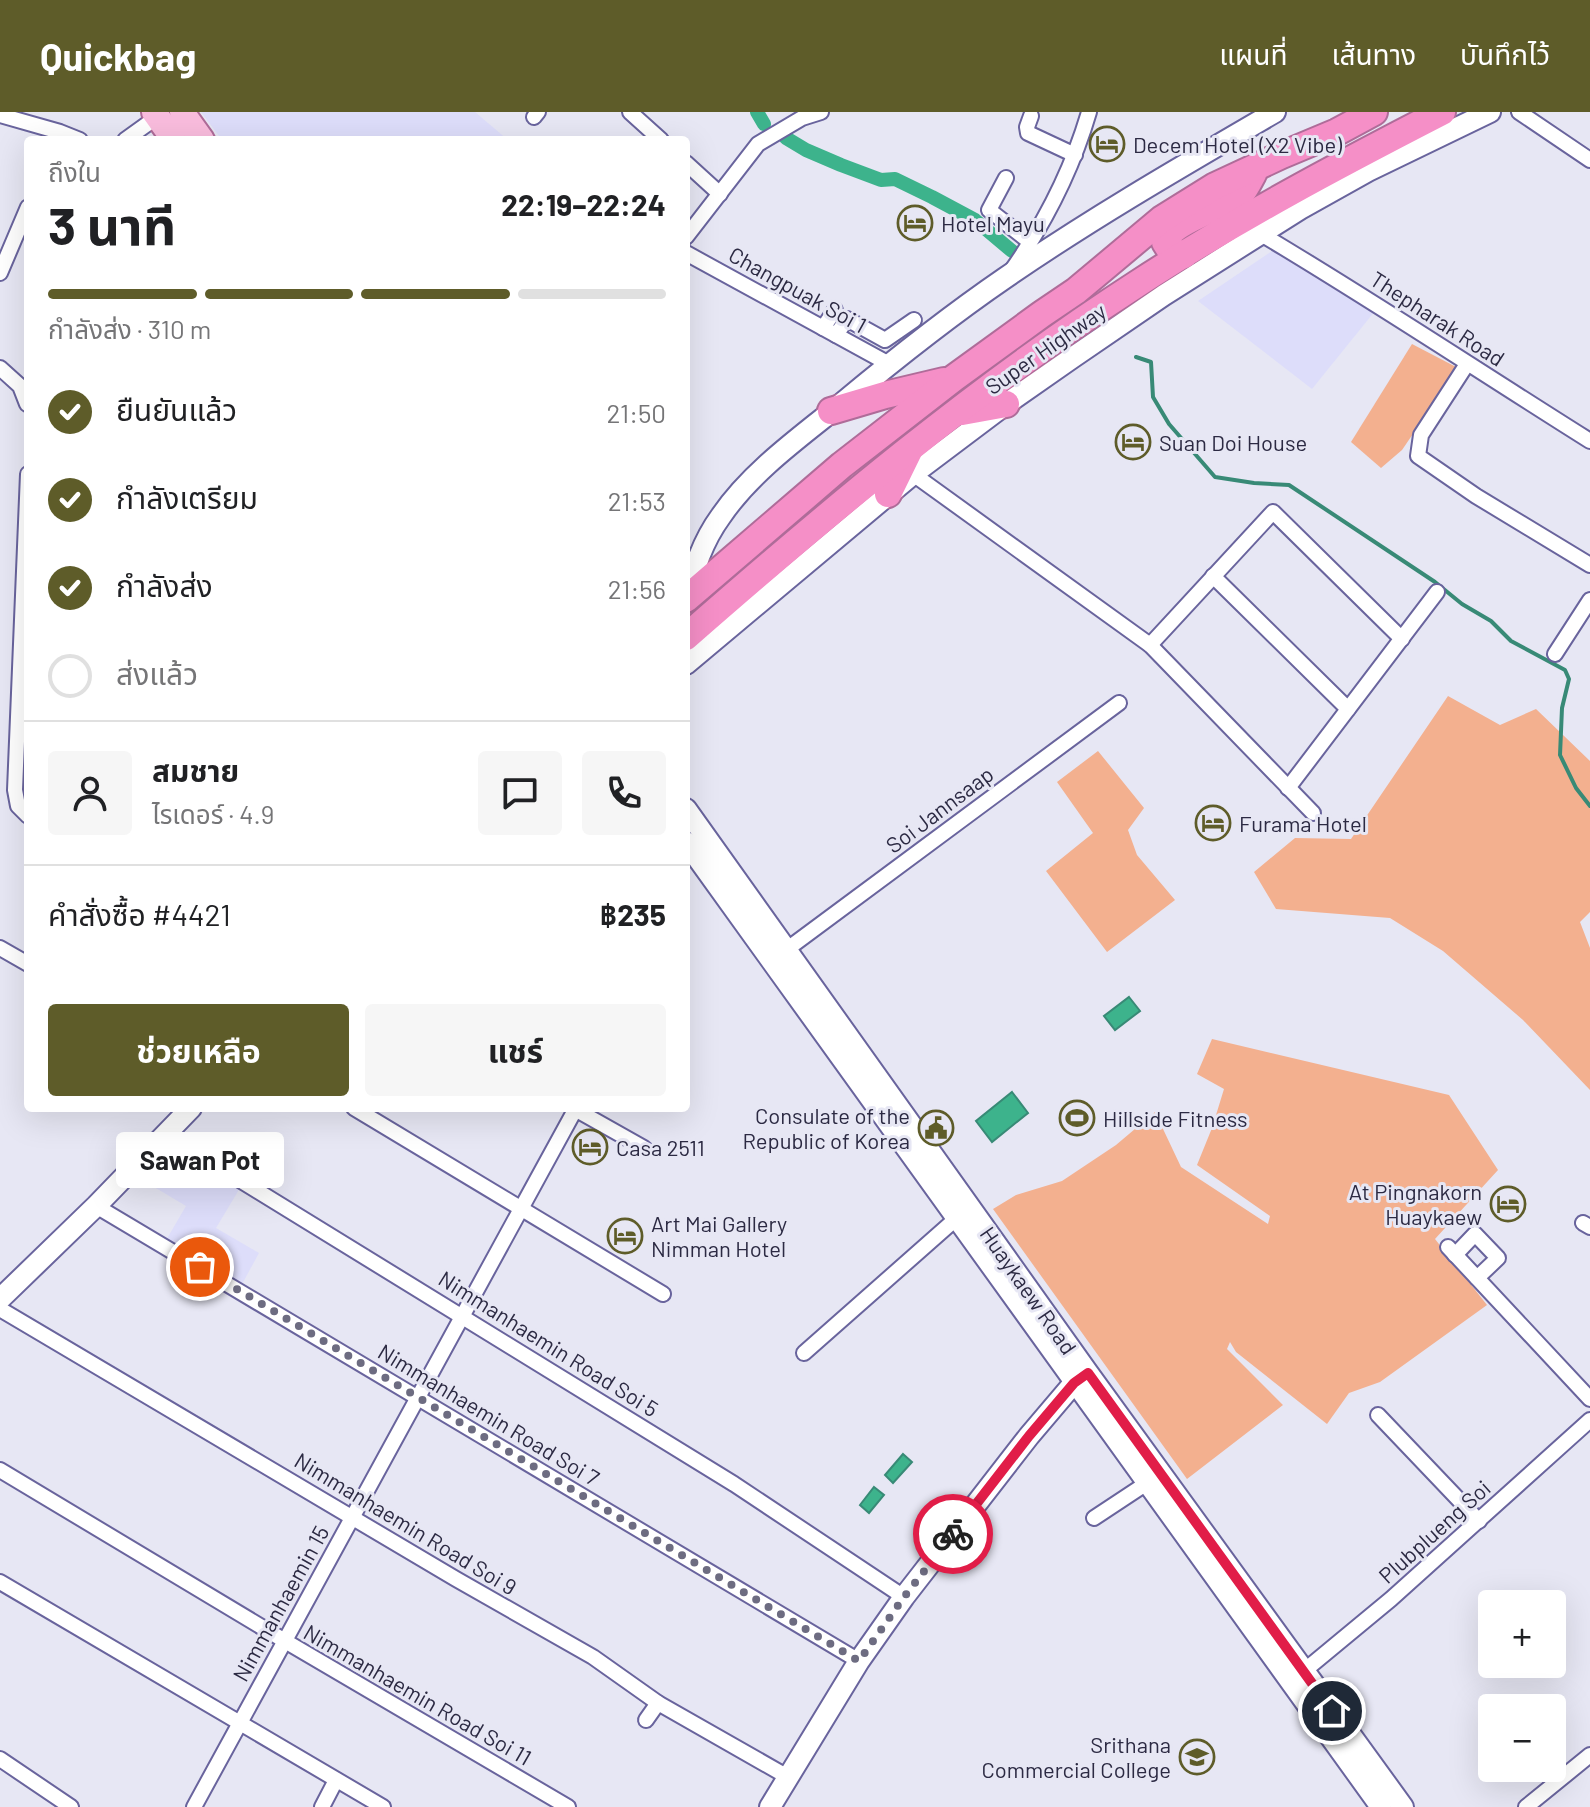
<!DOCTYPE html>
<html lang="th">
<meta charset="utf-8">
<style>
:root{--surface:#fff;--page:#f6f6f6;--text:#202124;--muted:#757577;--line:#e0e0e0;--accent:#5e5c29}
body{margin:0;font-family:Barlow,"Noto Sans Thai",sans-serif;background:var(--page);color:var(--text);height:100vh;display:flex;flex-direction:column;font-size:30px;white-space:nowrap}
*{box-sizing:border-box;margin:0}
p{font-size:26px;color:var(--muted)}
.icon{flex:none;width:44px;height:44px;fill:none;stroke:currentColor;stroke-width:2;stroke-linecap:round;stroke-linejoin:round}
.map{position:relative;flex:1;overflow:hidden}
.details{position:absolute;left:24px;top:24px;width:666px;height:976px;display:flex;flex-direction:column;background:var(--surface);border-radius:8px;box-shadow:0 8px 32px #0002}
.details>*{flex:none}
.controls{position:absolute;left:1478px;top:1478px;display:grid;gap:16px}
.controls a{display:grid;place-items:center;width:88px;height:88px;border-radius:8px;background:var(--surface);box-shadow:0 8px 32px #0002;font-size:40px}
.pin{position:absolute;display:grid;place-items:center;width:68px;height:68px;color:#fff;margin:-34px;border:4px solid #fff;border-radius:50%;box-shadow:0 2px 8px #0007}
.courier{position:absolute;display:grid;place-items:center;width:80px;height:80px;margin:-40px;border:6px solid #e11d48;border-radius:50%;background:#fff;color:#222;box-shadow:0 2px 10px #0007}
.bubble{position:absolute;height:56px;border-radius:8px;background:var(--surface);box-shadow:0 8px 32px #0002;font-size:26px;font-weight:700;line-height:56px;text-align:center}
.summary em{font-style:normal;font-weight:700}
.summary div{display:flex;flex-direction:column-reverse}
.summary{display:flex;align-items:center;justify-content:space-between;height:136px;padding:0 24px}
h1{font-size:52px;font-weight:700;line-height:60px}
.bar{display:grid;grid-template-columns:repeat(4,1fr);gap:12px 8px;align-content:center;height:96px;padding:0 24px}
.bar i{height:10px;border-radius:6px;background:var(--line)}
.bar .active{background:var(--accent)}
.bar p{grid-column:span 4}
.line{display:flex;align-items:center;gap:20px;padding:0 24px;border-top:2px solid var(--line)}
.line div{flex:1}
.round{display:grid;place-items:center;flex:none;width:84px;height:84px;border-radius:8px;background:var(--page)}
ol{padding:0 24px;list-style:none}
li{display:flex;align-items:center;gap:24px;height:88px}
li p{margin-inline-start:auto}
li .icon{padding:8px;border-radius:50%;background:var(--accent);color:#fff;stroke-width:4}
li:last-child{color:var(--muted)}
li i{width:44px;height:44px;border:4px solid var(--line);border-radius:50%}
.cta{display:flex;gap:16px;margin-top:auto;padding:16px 24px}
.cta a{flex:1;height:92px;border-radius:8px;background:var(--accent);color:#fff;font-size:32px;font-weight:700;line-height:92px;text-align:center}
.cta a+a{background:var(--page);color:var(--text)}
header{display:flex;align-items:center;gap:48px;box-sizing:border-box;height:112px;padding:0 40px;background:var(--accent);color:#fff}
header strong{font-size:38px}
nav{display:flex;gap:44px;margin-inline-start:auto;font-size:28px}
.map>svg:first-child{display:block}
</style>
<header>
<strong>Quickbag</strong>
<nav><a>แผนที่</a><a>เส้นทาง</a><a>บันทึกไว้</a></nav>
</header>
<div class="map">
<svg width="1590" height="1695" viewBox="0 0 1590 1695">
<rect width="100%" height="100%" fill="#e7e7f4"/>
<g fill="#ddddfa">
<path d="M201 0H475L508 28H222Z"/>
<path d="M1272 139 1375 199 1312 277 1198 189Z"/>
<path d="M175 1036 240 1076 216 1116 259 1141 241 1174 165 1130 186 1094 149 1072Z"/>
</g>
<g fill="#f3b08f">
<path d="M1412 232 1458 256 1402 338 1381 356 1351 330Z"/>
<path d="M1448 584 1500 613 1536 597 1590 649V800L1580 810 1590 836V978L1523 908 1443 839 1390 806 1276 797 1254 760 1295 726 1351 727Z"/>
<path d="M1098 639 1144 696 1128 718 1137 743 1175 788 1107 840 1046 759 1093 721 1057 670Z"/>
<path d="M1212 927 1449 983 1498 1058 1435 1127 1487 1193 1380 1270 1349 1281 1327 1312 1236 1240 1230 1230 1227 1237 1283 1293 1187 1367 993 1097 1016 1083 1062 1069 1116 1033 1155 1000 1181 1055 1268 1112 1270 1104 1197 1053 1212 1016 1224 977 1197 962Z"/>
</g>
<g fill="#3db38c" stroke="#388a76" stroke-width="2">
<path d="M1129 885 1140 899 1115 918 1104 904Z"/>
<path d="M1012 980 1028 1001 992 1030 976 1009Z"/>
<path d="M903 1342 912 1350 893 1371 885 1363Z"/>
<path d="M874 1375 884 1383 869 1401 860 1393Z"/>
</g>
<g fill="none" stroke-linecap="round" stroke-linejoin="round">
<path stroke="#388a76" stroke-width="4" d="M1136 245 1151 250 1153 285 1169 312 1215 365 1254 371 1289 373 1435 470 1462 492 1491 509 1511 529 1565 558 1569 567 1562 596 1560 643 1576 676 1590 694"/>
<g stroke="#3db38c" stroke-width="14">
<path d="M757 0 764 12"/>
<path d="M786 26 806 38 841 53 881 68 895 67 932 85 975 108 1012 139"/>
</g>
<g stroke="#69649d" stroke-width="18">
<g id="street">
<path d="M630 0 661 28"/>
<path d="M1519 0 1590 48"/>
<path d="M0 3 60 20 80 28"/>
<path d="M1031 4 1027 15 1028 21 1075 43"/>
<path d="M534 5 538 0"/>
<path d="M125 28 157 5"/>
<path d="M686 51 720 82"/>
<path d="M1006 66 989 98 1030 130"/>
<path d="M1261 122C1372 188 1480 260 1590 329"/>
<path d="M686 125 758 32 802 6 821 0"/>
<path d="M686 141 889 252"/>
<path d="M1012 158C1046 109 1072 58 1089 0"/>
<path d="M0 161 28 95"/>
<path d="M823 216 835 198"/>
<path d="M836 223 847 207 885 228 914 208"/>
<path d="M1467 252 1421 323 1418 344 1476 384 1590 453"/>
<path d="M0 256 20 274 27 292"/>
<path d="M28 362 15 678 18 694 28 704"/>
<path d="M913 362 1150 533 1313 701"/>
<path d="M1213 464 1348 597"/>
<path d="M1150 533 1273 400 1402 527"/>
<path d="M1555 542 1590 488"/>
<path d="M1288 676 1437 480"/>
<path d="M0 836 28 852"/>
<path d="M786 838 1119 591"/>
<path d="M354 996 663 1182"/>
<path d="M573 996 644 1036"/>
<path d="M165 1022 734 1372 904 1485"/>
<path d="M96 1094 859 1549"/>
<path d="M1583 1111 1590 1115"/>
<path d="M1448 1135 1590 1287"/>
<path d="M1455 1143 1475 1122 1498 1146 1477 1166"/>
<path d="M0 1197 456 1467 593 1545 658 1591 788 1665"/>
<path d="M804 1241 958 1105"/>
<path d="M1378 1303 1479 1409"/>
<path d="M0 1358 285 1529 568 1695"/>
<path d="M1094 1406 1147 1371"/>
<path d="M0 1470 383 1695"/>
<path d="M1304 1559 1391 1487 1590 1308"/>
<path d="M646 1608 658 1591"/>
<path d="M0 1647 71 1695"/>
<path d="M194 1695 575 998"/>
<path d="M322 1695 336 1668"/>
<path d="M1526 1695 1590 1643"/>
</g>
</g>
<g stroke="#69649d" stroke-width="24">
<g id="secondary">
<path d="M686 487C694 457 702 430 721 404 751 360 800 325 841 292 894 248 948 205 1005 166 1092 106 1184 53 1275 0"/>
<path d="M686 552 913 362 1006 292 1072 246 1164 183 1300 97 1368 59 1490 0"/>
<path d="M686 697 1088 1261 1403 1695"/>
<path d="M686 730 1381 1695"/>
<path d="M0 1187 96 1094 191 996"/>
<path d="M770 1695 859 1549 904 1485 1029 1324 1074 1271 1085 1263"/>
</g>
</g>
<g stroke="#af6c99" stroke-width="28">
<g id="primary">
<path d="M154 0 174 28"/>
<path d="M182 0 202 28"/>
</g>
</g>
<g stroke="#af6c99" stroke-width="30">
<g id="highway">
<path d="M1184 143 1170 138 1165 130C1170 107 1226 97 1243 79 1247 74 1250 67 1253 62"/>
<path d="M831 299 885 283 944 269"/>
<path d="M962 300 1006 292"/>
<path d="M888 382 909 339"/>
<path d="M686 487 842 353 954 266 1042 202 1076 179 1162 107 1215 74 1282 43 1337 20 1374 0"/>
<path d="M686 525C830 399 976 276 1137 172 1235 108 1339 53 1442 0"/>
</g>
</g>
<use href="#street" stroke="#fff" stroke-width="14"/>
<use href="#secondary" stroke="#fff" stroke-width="20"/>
<use href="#primary" stroke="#f9bcdd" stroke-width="24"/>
<use href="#highway" stroke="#f58fc7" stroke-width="26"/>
</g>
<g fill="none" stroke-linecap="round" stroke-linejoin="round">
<path stroke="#6d6c81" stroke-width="8" stroke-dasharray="0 14.4" d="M200 1155 859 1549 904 1485 953 1422"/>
<path stroke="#e11d48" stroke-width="10" d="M953 1422 1029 1324 1074 1271 1088 1261 1332 1599"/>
</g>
<defs>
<g id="hotel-ring" transform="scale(1.8)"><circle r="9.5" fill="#e7e7f4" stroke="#5e5c29" stroke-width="1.5"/><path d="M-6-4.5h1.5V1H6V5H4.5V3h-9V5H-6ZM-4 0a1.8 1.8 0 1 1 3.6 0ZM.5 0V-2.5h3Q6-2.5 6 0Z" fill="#5e5c29"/></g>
<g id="stadium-ring" transform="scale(1.8)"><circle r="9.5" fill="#e7e7f4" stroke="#5e5c29" stroke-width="1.5"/><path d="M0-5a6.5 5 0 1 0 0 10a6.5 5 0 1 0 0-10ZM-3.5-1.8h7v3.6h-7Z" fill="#5e5c29"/></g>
<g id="civic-ring" transform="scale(1.8)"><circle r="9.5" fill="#e7e7f4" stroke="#5e5c29" stroke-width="1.5"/><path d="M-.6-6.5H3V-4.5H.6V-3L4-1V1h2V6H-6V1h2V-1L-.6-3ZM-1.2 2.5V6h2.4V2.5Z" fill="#5e5c29"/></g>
<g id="university-ring" transform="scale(1.8)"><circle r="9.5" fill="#e7e7f4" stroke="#5e5c29" stroke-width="1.5"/><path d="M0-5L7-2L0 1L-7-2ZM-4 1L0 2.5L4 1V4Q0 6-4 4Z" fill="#5e5c29"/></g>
</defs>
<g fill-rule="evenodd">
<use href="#hotel-ring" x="1107" y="32"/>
<use href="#hotel-ring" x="915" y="111"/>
<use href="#hotel-ring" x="1133" y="330"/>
<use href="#hotel-ring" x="1213" y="711"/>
<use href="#stadium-ring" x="1077" y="1006"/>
<use href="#civic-ring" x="936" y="1016"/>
<use href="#hotel-ring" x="590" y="1035"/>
<use href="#hotel-ring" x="1508" y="1092"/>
<use href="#hotel-ring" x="625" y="1124"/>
<use href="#university-ring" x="1197" y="1645"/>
</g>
<g text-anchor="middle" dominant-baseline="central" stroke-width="6" stroke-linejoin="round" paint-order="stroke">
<g font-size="22" fill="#2c2a43" stroke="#e7e7f4" text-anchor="start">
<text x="1133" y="32">Decem Hotel (X2 Vibe)</text>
<text x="941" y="111">Hotel Mayu</text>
<text x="1159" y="330">Suan Doi House</text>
<text x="1239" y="711">Furama Hotel</text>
<text x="910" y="1003" text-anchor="end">Consulate of the<tspan x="910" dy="25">Republic of Korea</tspan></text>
<text x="1103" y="1006">Hillside Fitness</text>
<text x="616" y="1035">Casa 2511</text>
<text x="1482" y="1079" text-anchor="end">At Pingnakorn<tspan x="1482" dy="25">Huaykaew</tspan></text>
<text x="651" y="1111">Art Mai Gallery<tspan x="651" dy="25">Nimman Hotel</tspan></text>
<text x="1171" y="1632" text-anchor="end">Srithana<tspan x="1171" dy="25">Commercial College</tspan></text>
</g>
<g font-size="22" fill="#2c2a43" stroke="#e7e7f4">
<text transform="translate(798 177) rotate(29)">Changpuak Soi 1</text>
<text transform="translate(1438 206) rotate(33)">Thepharak Road</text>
<text transform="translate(1045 236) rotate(-35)">Super Highway</text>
<text transform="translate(939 697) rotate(-37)">Soi Jannsaap</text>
<text transform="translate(1029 1178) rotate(55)">Huaykaew Road</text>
<text transform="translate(549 1231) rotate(32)">Nimmanhaemin Road Soi 5</text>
<text transform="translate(489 1302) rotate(31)">Nimmanhaemin Road Soi 7</text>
<text transform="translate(406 1411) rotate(31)">Nimmanhaemin Road Soi 9</text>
<text transform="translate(1434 1419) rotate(-42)">Plubplueng Soi</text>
<text transform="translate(280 1491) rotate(-61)">Nimmanhaemin 15</text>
<text transform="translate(418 1582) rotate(30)">Nimmanhaemin Road Soi 11</text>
</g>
</g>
</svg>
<div class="controls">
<a>+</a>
<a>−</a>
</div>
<div class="pin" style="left:200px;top:1155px;background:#ea580c"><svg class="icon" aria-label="bag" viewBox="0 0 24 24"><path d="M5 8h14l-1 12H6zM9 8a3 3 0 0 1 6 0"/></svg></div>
<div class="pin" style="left:1332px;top:1599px;background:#1f2937"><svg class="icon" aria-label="home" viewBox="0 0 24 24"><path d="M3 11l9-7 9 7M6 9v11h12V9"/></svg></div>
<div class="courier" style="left:953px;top:1422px"><svg class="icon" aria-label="bike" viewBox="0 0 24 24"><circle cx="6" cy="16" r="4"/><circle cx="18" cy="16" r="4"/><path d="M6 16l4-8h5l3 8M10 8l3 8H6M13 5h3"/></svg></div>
<div class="bubble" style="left:116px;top:1020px;width:168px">Sawan Pot</div>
<section class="details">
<div class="summary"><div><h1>3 นาที</h1><p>ถึงใน</p></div><em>22:19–22:24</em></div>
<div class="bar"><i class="active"></i><i class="active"></i><i class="active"></i><i></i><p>กำลังส่ง · 310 m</p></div>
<ol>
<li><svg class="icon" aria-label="check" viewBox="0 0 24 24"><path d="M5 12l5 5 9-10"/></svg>ยืนยันแล้ว<p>21:50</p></li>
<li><svg class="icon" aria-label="check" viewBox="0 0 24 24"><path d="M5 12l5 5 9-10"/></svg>กำลังเตรียม<p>21:53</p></li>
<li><svg class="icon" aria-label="check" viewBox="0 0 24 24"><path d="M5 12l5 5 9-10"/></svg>กำลังส่ง<p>21:56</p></li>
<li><i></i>ส่งแล้ว</li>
</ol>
<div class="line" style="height:144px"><a class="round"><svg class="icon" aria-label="person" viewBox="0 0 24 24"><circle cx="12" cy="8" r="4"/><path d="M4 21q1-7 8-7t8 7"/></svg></a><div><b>สมชาย</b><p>ไรเดอร์ · 4.9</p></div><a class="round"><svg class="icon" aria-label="chat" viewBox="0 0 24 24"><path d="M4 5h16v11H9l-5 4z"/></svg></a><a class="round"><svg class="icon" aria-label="phone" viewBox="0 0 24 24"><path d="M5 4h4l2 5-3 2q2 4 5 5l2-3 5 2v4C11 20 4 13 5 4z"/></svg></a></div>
<div class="line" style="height:104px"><div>คำสั่งซื้อ #4421</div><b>฿235</b></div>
<div class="cta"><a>ช่วยเหลือ</a><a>แชร์</a></div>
</section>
</div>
